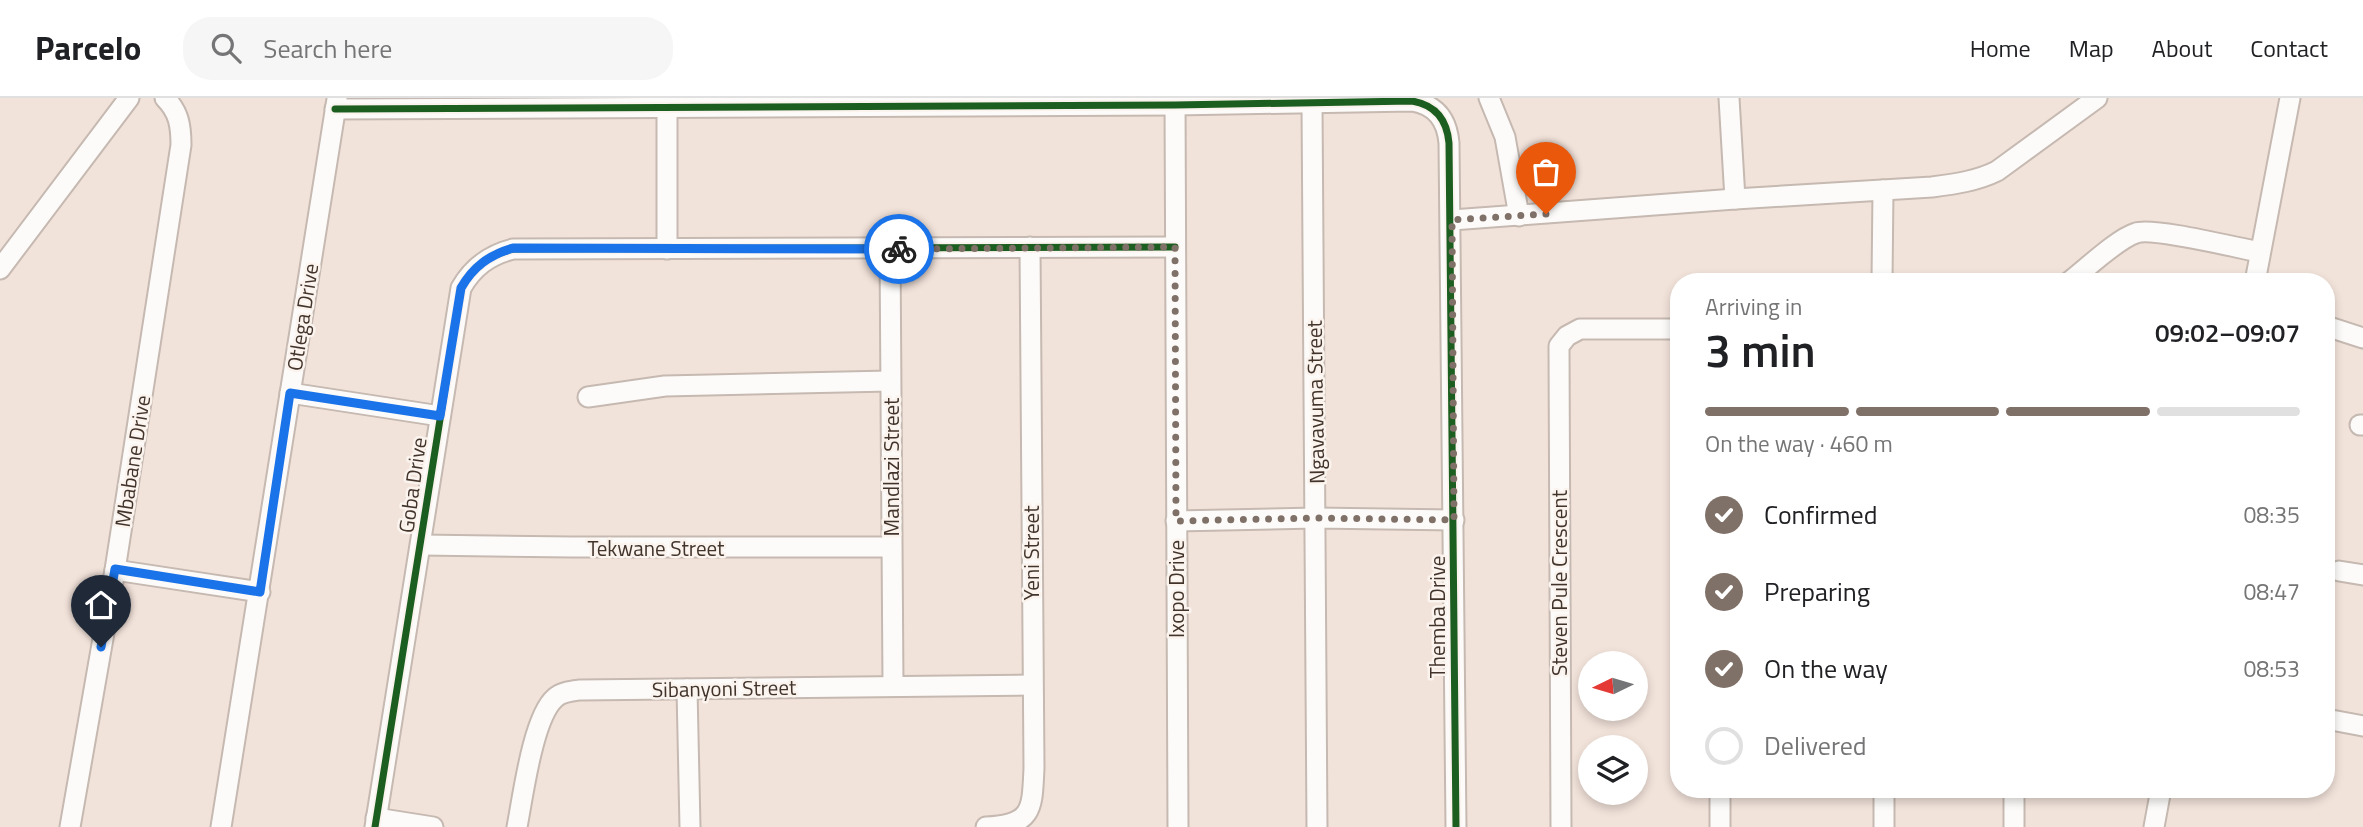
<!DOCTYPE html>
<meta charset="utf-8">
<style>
:root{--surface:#fff;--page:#f6f6f6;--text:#202124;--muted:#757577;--line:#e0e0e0;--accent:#807168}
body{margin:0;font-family:"Titillium Web",sans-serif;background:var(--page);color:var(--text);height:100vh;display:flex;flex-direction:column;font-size:26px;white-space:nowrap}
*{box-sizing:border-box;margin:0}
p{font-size:23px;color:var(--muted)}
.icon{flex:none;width:38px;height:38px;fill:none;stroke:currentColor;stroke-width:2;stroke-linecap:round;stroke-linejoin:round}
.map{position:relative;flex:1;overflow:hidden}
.panel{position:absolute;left:1670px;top:175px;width:665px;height:525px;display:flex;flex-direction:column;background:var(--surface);border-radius:28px;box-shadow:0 4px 10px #0003}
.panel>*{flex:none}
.needle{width:46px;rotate:265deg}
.controls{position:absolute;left:1578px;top:553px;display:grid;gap:14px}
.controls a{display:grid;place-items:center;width:70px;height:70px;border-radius:50%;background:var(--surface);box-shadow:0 4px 10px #0003;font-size:35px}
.pin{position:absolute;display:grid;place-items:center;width:60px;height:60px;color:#fff;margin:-72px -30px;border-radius:50% 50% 50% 0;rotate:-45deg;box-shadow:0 0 7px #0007}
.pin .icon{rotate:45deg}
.courier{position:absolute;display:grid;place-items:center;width:70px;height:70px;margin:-35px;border:5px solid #1a73e8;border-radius:50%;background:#fff;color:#222;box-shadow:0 2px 9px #0007}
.summary em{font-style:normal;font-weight:600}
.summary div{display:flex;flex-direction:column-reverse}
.summary{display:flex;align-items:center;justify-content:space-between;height:119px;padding:0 35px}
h1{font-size:46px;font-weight:600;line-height:52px}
.bar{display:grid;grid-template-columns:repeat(4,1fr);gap:10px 7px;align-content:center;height:84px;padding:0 35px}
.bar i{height:9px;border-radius:5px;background:var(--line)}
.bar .selected{background:var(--accent)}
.bar p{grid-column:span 4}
ol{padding:0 35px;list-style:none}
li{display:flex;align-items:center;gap:21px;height:77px}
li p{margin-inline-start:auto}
li .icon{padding:7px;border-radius:50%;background:var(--accent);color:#fff;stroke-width:4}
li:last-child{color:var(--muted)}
li i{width:38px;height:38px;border:4px solid var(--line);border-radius:50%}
header{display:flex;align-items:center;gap:42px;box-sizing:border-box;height:98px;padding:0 35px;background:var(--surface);border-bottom:2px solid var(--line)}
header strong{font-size:33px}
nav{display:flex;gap:38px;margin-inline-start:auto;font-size:24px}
.search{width:490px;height:63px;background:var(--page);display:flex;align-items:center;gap:18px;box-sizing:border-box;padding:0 24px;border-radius:28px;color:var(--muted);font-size:26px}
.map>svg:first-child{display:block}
</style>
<header>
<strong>Parcelo</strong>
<div class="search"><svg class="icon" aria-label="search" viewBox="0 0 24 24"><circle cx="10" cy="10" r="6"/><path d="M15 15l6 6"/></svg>Search here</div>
<nav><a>Home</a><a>Map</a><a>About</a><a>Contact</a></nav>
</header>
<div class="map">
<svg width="2363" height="729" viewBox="0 0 2363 729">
<rect width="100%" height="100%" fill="#f2e3da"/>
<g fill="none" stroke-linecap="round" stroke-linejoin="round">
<g stroke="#c5b9b1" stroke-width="23">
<g id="minor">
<path d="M1175 0 1178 729"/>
<path d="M1489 0 1505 39 1519 118"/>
<path d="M1729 0 1735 101"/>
<path d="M1312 6 1317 729"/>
<path d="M335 11 1175 7 1412 3C1436 7 1447 22 1449 45L1456 729"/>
<path d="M1452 122 1735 101 1932 89C1955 86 1977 83 1997 73L2097 0"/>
<path d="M667 151V10"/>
<path d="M890 151 893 587"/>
<path d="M0 171 129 0"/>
<path d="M1882 184 1883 92"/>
<path d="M2069 184C2086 171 2117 141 2136 135 2153 129 2237 150 2260 154"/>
<path d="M2255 184 2290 0"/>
<path d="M2326 228 2363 240"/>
<path d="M290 295 440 318"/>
<path d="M588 299 665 288 890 283"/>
<path d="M2360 327H2363"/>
<path d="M1176 423 1316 420 1454 422"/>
<path d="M421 447 572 449H891"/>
<path d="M115 472 260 494"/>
<path d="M2339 473 2363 477"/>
<path d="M687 591 690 729"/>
<path d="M2326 621 2363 628"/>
<path d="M1720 691V729"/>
<path d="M1884 691V729"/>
<path d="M2014 691V729"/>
<path d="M376 720 433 729"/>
<path d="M70 729 115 472 181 47C181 28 179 14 165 0"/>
<path d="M221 729 337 1"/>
<path d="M375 729 461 190C473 169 489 157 513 151L1175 149"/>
<path d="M517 729C523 698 533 619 555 600 561 594 572 593 580 592L1032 587"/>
<path d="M986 729C1034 727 1032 710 1034 670L1030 149"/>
<path d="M1561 729 1559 248 1567 238 1580 231H1678"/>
<path d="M2154 729 2161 691"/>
</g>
</g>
<use href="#minor" stroke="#fdfbf9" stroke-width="19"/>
<g stroke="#faf3ee" stroke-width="11">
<g id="cycleway">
<path d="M335 11 1175 7 1412 3C1436 7 1447 22 1449 45L1456 729"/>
<path d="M375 729 461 190C473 169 489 157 513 151L1175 149"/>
</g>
</g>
<use href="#cycleway" stroke="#1b5e20" stroke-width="7"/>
</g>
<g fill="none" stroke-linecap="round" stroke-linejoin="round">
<path stroke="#807168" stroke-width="7" stroke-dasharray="0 12.6" d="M899 151 1175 149 1176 423 1316 420 1454 422 1452 122 1546 116"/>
<path stroke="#1a73e8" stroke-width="9" d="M101 549 115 471 260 494 290 295 440 318 461 190C473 169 489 157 513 150L899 151"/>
</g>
<g text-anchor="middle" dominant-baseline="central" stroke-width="5" stroke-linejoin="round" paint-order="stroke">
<g font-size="21" fill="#42342b" stroke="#faf3ee">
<text transform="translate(302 219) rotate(-81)">Otlega Drive</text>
<text transform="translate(1315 304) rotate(-91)">Ngavavuma Street</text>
<text transform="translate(132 363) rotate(-81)">Mbabane Drive</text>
<text transform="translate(891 369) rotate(-90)">Mandlazi Street</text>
<text transform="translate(412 387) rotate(-82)">Goba Drive</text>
<text x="656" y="450">Tekwane Street</text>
<text transform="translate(1031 455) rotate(-90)">Yeni Street</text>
<text transform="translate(1559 485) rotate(-90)">Steven Pule Crescent</text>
<text transform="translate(1176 491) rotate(-90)">Ixopo Drive</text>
<text transform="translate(1437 519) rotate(-90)">Themba Drive</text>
<text transform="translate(724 590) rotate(-1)">Sibanyoni Street</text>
</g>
</g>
</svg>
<div class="controls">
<a><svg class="needle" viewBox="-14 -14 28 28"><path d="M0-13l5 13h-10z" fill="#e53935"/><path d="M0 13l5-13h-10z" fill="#757577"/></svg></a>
<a><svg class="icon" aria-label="layers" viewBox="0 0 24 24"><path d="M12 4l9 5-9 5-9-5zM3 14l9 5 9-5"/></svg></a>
</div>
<div class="pin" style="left:1546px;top:116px;background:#ea580c"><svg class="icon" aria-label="bag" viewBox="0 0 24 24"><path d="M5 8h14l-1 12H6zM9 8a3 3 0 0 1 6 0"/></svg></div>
<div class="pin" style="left:101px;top:549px;background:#1f2937"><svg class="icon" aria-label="home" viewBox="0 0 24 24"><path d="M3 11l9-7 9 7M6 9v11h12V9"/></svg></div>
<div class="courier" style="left:899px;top:151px"><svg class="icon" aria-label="bike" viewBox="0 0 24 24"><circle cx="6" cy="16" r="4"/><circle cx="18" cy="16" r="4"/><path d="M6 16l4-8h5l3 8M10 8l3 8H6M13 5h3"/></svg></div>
<section class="panel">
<div class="summary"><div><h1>3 min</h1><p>Arriving in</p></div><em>09:02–09:07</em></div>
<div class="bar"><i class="selected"></i><i class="selected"></i><i class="selected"></i><i></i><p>On the way · 460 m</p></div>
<ol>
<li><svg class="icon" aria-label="check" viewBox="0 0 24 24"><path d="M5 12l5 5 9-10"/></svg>Confirmed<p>08:35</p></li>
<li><svg class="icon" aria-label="check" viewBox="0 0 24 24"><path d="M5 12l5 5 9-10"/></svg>Preparing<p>08:47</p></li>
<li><svg class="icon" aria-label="check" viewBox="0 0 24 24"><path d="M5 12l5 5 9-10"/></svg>On the way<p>08:53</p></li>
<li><i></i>Delivered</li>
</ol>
</section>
</div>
